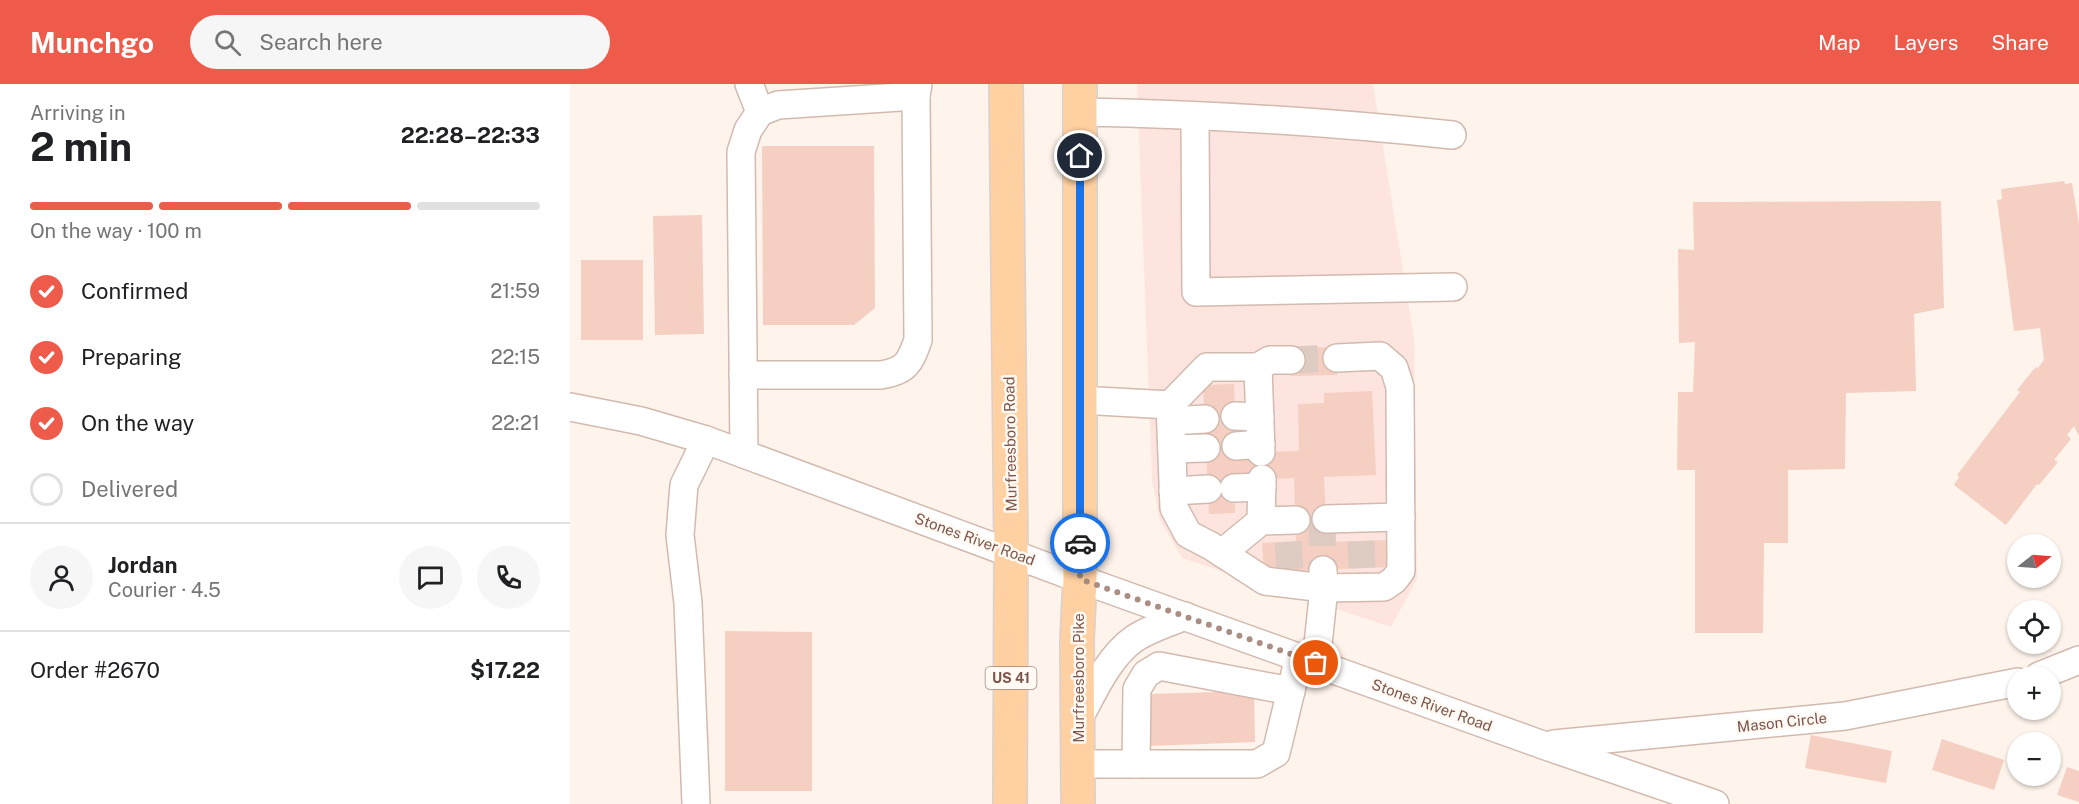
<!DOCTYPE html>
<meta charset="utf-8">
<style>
:root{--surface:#fff;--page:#f6f6f6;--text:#202124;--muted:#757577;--line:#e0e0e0;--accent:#ee5b4a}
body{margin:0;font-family:"Public Sans",sans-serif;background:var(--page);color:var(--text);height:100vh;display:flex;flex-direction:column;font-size:22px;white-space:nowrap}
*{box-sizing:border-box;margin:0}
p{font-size:20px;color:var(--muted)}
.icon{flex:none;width:33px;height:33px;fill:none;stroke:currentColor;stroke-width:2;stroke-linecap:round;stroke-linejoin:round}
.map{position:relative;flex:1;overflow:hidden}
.sheet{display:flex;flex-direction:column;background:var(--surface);width:570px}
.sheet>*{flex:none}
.needle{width:39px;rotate:73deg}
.buttons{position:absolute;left:1437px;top:450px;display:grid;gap:12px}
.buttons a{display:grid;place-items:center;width:54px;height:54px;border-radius:50%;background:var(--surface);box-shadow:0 2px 4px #0004;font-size:30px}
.pin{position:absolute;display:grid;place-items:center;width:51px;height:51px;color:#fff;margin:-26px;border:3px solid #fff;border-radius:50%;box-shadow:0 2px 6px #0007}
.courier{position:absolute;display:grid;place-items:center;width:60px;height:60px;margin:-30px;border:4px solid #1a73e8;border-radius:50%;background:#fff;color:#222;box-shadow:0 2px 8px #0007}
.head em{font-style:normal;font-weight:700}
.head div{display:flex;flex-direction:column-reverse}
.head{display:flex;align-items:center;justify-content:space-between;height:102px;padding:0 30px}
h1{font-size:39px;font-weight:700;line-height:45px}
.bar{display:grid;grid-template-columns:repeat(4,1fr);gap:9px 6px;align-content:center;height:72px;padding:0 30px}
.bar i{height:8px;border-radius:4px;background:var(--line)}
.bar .current{background:var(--accent)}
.bar p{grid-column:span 4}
.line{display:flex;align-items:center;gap:15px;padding:0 30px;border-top:2px solid var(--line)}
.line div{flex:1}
.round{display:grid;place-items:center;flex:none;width:63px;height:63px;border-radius:32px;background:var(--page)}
ol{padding:0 30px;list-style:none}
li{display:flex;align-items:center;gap:18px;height:66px}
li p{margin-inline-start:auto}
li .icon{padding:6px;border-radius:50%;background:var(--accent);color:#fff;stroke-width:4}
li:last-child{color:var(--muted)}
li i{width:33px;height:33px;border:3px solid var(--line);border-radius:50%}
header{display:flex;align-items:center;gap:36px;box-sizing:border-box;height:84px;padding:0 30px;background:var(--accent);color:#fff}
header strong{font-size:28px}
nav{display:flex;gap:33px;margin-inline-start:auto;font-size:21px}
.search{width:420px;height:54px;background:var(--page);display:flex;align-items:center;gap:15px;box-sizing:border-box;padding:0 21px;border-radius:33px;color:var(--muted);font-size:22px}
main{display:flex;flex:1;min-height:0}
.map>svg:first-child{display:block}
</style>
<header>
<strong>Munchgo</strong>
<div class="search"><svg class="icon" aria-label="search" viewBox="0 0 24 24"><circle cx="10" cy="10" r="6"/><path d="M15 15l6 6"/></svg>Search here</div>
<nav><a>Map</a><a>Layers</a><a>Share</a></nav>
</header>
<main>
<section class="sheet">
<div class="head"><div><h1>2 min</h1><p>Arriving in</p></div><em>22:28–22:33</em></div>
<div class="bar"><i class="current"></i><i class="current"></i><i class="current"></i><i></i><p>On the way · 100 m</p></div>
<ol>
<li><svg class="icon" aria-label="check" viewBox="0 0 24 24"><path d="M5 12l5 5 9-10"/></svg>Confirmed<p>21:59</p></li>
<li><svg class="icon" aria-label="check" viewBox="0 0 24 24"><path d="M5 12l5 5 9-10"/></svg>Preparing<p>22:15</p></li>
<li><svg class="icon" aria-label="check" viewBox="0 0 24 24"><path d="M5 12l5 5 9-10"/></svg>On the way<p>22:21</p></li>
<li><i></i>Delivered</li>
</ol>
<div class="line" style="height:108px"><a class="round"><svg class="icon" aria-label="person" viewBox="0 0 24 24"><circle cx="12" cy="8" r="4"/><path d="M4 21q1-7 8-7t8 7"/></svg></a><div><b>Jordan</b><p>Courier · 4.5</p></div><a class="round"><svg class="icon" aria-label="chat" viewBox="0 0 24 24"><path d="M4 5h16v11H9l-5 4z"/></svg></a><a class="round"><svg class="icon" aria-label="phone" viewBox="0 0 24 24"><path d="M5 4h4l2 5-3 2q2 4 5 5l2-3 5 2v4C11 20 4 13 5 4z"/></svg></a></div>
<div class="line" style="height:78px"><div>Order #2670</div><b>$17.22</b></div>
</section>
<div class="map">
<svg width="1509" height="720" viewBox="0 0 1509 720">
<rect width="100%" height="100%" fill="#fef4eb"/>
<path fill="#fee4df" d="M567 0H803L844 255 847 495 821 543 612 474 590 436 582 397Z"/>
<g fill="#f5cfc1">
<path d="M192 62H304L305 224 284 241H193Z"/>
<path d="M1494 97 1495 100 1502 99 1509 140V352L1504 342 1497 351 1501 355 1484 376 1488 378 1469 401 1467 400 1436 441 1384 401 1389 393 1387 391 1450 308 1447 306 1459 291 1466 283 1468 284 1474 276 1470 244 1444 247 1427 116 1432 115 1431 105Z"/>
<path d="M1371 117 1374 224 1344 230 1346 307 1276 309 1275 385 1218 386V459H1194L1193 549H1125V386H1107L1108 308H1123L1125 258 1109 259 1108 165 1124 166 1123 118Z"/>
<path d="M132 131 134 250 85 251 83 132Z"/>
<rect x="11" y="176" width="62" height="80"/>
<path d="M766 263 767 291 721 292V264Z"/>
<path d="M664 300 667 369 729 367 728 320 754 319V309L802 307 806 391 754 393 757 458 821 456 822 483 694 488 692 459 726 457 724 394 664 397 665 429 639 430 633 301Z"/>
<path d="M155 547 242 548V707H155Z"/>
<path d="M684 607 685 658 578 662 577 610Z"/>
<path d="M1241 651 1322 667 1316 699 1235 684Z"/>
<path d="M1372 655 1434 676 1424 706 1362 686Z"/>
<path d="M1497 683 1509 687V718L1487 711Z"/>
</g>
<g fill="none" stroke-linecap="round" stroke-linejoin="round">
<g stroke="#deccc3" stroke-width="27" stroke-dasharray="27 14" stroke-linecap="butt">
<path d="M721 276 767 274"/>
<path d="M752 435 753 486"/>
<path d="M791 457 792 484"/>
<path d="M718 458 720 487"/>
</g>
<g stroke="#d2baaf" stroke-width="30">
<g id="minor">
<path d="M179 0 190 28"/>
<path d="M510 28C634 30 759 38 882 51"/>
<path d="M625 32 626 208 883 203"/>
<path d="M688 283 700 276H721"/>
<path d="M173 291H311C336 287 340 279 348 256L346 12"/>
<path d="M510 316 600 321 604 424 618 450 641 462 695 497 754 504 746 579"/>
<path d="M600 321 637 283H688L691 368"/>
<path d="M0 323 71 337 136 356 510 495 973 661 1145 720"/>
<path d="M665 332 690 333"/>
<path d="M601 337 635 335"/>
<path d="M666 362 691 360"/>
<path d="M602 365 636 364"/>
<path d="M174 370 171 68 178 46 190 28 208 21 346 12 348 0"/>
<path d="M664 404 692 403"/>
<path d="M603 407 638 405"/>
<path d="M756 435 831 433"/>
<path d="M691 437 692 395"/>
<path d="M652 469 691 437 726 436"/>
<path d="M753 486 754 504 814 503 824 496 831 487 830 303 824 284 810 272 767 274"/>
<path d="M1469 592 1509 576"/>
<path d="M508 636C523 609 538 573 564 555 578 545 599 539 615 532"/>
<path d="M984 660 1275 632 1448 598"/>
<path d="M508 680H687L706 669 729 573"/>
<path d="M566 680 567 605 576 590 589 582 721 607"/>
<path d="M126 720 118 519 110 451 114 401 136 356"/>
</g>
</g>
<g stroke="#dad0cd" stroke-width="36">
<g id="major">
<path d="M436 0 441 469 440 720"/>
<path d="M508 720 507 556 510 495V0"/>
</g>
</g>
<use href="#minor" stroke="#fff" stroke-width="27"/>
<use href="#major" stroke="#ffd0a1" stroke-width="33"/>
</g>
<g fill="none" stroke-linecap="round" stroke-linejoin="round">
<path stroke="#aa8d83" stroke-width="6" stroke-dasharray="0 10.8" d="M510 459V495L746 579"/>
<path stroke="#1a73e8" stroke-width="8" d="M510 459V72"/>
</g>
<g text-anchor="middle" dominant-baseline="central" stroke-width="5" stroke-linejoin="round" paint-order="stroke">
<rect fill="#fff9f3" stroke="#a3877d" stroke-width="1.5" x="415.5" y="583" width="51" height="22" rx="4.5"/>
<g font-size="14" font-weight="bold" fill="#7c564b">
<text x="441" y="594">US 41</text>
</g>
<g font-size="15" fill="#7c564b" stroke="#fff9f3">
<text transform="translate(440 360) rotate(-91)">Murfreesboro Road</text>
<text transform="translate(405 455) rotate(20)">Stones River Road</text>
<text transform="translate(508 594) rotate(-90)">Murfreesboro Pike</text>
<text transform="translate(862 621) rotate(20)">Stones River Road</text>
<text transform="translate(1212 638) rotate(-6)">Mason Circle</text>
</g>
</g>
</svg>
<div class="buttons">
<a><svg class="needle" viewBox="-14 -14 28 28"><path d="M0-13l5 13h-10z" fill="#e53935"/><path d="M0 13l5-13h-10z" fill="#757577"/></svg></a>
<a><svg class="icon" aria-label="locate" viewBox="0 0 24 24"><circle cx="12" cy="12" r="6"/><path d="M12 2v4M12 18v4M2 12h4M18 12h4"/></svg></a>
<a>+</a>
<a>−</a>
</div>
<div class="pin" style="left:746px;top:579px;background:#ea580c"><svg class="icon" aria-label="bag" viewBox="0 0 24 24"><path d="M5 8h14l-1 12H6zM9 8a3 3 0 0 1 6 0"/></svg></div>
<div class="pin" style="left:510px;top:72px;background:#1f2937"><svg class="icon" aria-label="home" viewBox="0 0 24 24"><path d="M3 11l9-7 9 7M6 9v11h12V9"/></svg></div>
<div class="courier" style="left:510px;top:459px"><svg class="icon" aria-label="car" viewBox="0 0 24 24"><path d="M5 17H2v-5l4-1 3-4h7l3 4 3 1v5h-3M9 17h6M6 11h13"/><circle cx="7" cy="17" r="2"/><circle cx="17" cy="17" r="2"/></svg></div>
</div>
</main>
